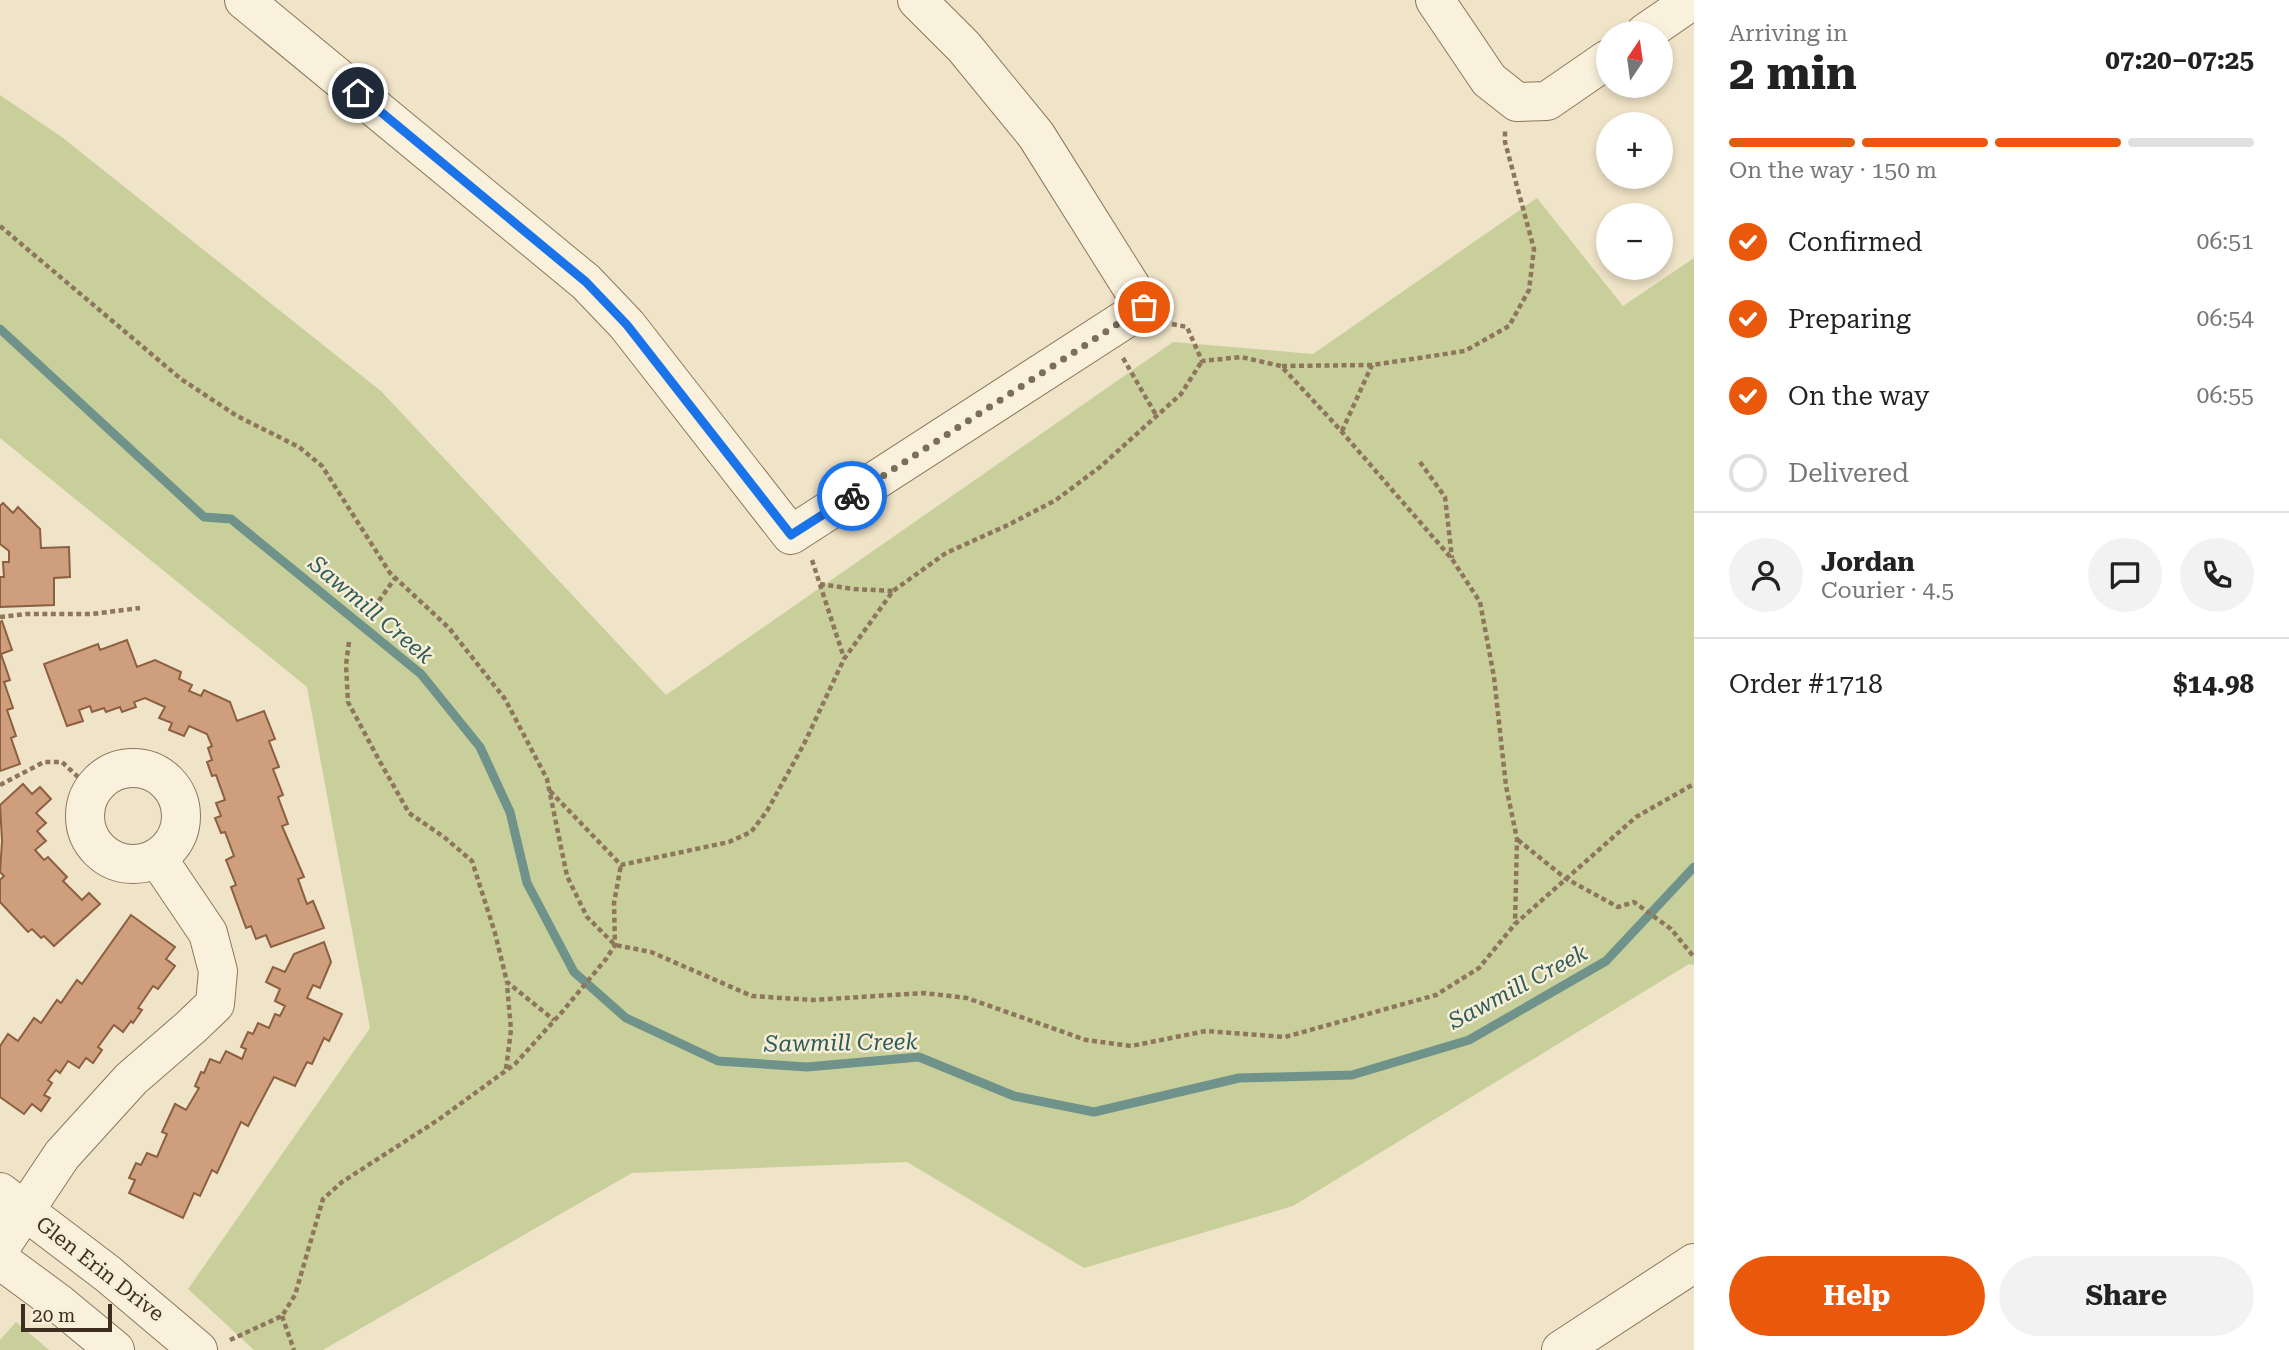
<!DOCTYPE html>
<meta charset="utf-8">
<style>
:root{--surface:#fff;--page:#f2f2f2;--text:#222;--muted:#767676;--line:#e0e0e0;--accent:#ea580c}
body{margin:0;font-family:"Roboto Serif",serif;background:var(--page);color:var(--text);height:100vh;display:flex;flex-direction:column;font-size:26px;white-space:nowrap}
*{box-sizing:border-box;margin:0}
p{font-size:23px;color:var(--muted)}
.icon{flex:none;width:38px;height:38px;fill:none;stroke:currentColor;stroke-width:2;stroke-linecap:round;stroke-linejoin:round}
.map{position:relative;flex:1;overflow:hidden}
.sheet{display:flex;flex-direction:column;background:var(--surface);width:595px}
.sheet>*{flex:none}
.needle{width:46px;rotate:13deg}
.buttons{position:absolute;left:1596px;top:21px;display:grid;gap:14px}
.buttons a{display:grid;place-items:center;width:77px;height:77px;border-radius:50%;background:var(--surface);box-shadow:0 4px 10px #0003;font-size:35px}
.scale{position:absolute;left:21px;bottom:18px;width:91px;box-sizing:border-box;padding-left:7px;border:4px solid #3d2e20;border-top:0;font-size:19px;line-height:24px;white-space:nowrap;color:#3d2e20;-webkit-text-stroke:5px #f7eed8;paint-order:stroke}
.pin{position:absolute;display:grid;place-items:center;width:60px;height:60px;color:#fff;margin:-30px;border:4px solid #fff;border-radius:50%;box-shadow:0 2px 7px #0007}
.courier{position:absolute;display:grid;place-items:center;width:70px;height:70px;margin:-35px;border:5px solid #1a73e8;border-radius:50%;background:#fff;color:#222;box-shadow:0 2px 9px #0007}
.overview em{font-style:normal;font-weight:700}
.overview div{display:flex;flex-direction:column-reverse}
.overview{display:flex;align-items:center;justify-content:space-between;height:119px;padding:0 35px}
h1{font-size:46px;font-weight:700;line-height:52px}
.bar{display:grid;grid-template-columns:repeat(4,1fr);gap:10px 7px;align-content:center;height:84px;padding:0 35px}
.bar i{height:9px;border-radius:5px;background:var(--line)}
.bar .current{background:var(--accent)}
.bar p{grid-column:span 4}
.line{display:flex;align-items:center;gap:18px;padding:0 35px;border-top:2px solid var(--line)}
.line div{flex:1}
.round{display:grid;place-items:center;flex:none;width:74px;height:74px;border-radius:37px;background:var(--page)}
ol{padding:0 35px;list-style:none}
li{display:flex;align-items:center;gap:21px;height:77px}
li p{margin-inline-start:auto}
li .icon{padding:7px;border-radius:50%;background:var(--accent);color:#fff;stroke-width:4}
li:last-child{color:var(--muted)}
li i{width:38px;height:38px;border:4px solid var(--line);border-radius:50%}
.action{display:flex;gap:14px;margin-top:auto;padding:14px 35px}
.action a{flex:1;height:80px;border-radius:42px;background:var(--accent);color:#fff;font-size:28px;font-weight:700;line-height:80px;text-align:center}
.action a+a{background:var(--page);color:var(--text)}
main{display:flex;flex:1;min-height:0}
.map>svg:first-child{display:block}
</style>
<main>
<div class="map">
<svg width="1694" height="1350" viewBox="0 0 1694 1350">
<rect width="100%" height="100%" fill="#f0e4c8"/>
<g fill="#c9cf9b">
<path d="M0 95 63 138 381 391 666 695 1173 342 1313 354 1537 198 1623 306 1694 258V965L1689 964 1293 1206 1084 1268 907 1162 632 1173 323 1350H254L188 1289 370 1028 307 687 0 438Z"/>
<path d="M16 1322 49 1350H0V1340Z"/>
</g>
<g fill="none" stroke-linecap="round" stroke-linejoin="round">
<path stroke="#6f938a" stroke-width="9" d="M0 329 204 517 231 519 421 674 480 747 510 812 527 883 574 972 626 1018 718 1061 807 1067 919 1057 1014 1096 1094 1112 1239 1078 1352 1075 1469 1040 1606 961 1694 867"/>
</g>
<g fill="#cf9f7d" stroke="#8d5f41" stroke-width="2">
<path d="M3 503 13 513 18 507 40 529 41 548 69 547 70 577 54 578V605L0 607V577H4L3 562H9V551L0 544V506Z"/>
<path d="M2 621 12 650 1 654 10 680 4 682 13 708 7 710 16 736 11 738 20 764 0 771V622Z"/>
<path d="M127 640 137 667 155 660 181 672 179 679 192 685 189 691 201 696 204 690 230 702 237 721 264 711 275 739 269 741 279 767 273 769 283 795 278 797 288 824 282 826 304 877 298 879 307 904 313 901 324 928 271 947 266 935 256 939 251 926 246 928 231 887 236 885 226 860 234 856 225 832 221 833 215 818 221 816 216 803 225 800 216 775 212 776 207 762 212 760 208 748 212 746 207 734 189 726 184 736 169 730 172 723 159 718 165 707 145 698 134 702 136 707 122 712 120 707 106 712 104 708 92 712 90 706 79 710 83 721 67 726 44 664 98 644 100 650Z"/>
<path d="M23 784 32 794 40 787 51 799 36 813 46 823 37 831 46 841 35 850 44 860 48 857 67 877 63 881 82 900 89 893 100 904 54 946 44 936 41 938 32 929 28 932 0 902V880L4 876 0 872 2 841 0 805Z"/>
<path d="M131 915 175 947 166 959 175 966 158 989 153 986 138 1008 142 1010 133 1023 131 1021 123 1032 114 1025 98 1047 102 1050 93 1063 86 1058 79 1068 68 1061 60 1073 56 1070 48 1080 52 1083 44 1095 50 1098 41 1111 32 1104 24 1114 0 1097V1046L8 1034 18 1041 34 1018 41 1023 57 1000 61 1003 77 980 82 984Z"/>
<path d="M324 942 331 962 320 988 313 985 307 998 342 1014 329 1041 324 1038 312 1064 307 1062 295 1086 274 1077 248 1126 241 1122 217 1173 212 1170 200 1196 194 1193 183 1218 129 1193 135 1180 129 1178 136 1163 141 1165 147 1153 157 1157 167 1134 162 1132 175 1104 186 1110 199 1088 195 1086 201 1072 204 1073 210 1059 220 1063 226 1051 242 1059 246 1049 241 1047 248 1032 253 1034 258 1023 269 1028 275 1014 280 1016 285 1006 275 1001 280 989 266 982 273 967 285 972 294 954Z"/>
</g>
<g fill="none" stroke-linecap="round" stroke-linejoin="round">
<g stroke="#8d765c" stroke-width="40">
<g id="minor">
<path d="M244 0 586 282 627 325 791 535 1144 307 1036 135 964 47 917 0"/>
<path d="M1435 0 1489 80 1517 102 1547 101 1608 59"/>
<path d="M1645 33 1693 0"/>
<circle cx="133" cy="816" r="48"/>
<path d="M0 1192 108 1274 198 1350"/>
<path d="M0 1248 62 1155 131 1079 191 1027 215 1004 218 971 208 933 158 859"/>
<path d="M0 1260 57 1302 115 1350"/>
<path d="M1561 1350 1694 1263"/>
</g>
</g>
<g stroke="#8d765c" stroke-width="4.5" stroke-dasharray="5 3.5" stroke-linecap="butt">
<path d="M0 226 181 379 237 416 299 447 322 466 390 573 449 628 505 699 547 779 567 876 587 917 615 945 651 952 752 996 813 1000 924 993 967 998 1086 1040 1131 1046 1206 1031 1285 1037 1436 995 1479 968 1515 924 1636 817 1694 784"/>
<path d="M1172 324 1187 327 1202 361 1241 357 1281 366 1335 424 1452 559 1480 602 1494 677 1506 786 1517 839 1515 924"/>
<path d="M1123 358 1156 415"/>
<path d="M1282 366 1372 365 1465 351 1509 326 1529 290 1534 249 1505 142V131"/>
<path d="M1342 431 1372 365"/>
<path d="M1420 462 1445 497 1452 558"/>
<path d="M812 560 844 658"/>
<path d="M820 584 854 589 893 591"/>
<path d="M369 615 395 578"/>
<path d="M0 617 26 614H92L140 608"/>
<path d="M349 642 346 665 348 702 379 760 409 813 444 837 472 861 495 933 507 982 554 1020"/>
<path d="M0 785 44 762H62L92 790"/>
<path d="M550 791 621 865 729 842 751 832 767 811 804 744 844 659 893 591 946 553 1008 525 1056 500 1100 467 1181 394 1202 361"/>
<path d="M1518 840 1565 878 1618 907 1634 902 1671 929 1694 957"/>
<path d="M506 1069 511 1030 507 984"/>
<path d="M282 1316 294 1350"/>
<path d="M230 1340 282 1316 295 1295 323 1199 342 1182 438 1120 515 1064 562 1012 606 959 615 945 614 903 621 865"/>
</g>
<use href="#minor" stroke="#faf1dc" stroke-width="38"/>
</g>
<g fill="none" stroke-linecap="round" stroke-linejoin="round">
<path stroke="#7c6e5b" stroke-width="7" stroke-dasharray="0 12.6" d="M852 496 1144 307"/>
<path stroke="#1a73e8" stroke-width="9" d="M358 93 586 282 627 325 791 535 852 496"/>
</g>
<g text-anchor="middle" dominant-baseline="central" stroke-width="5" stroke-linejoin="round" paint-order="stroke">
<g font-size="21" fill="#3d2e20" stroke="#f7eed8">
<text transform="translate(100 1269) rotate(38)">Glen Erin Drive</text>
</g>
<g font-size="23" font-style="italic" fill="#2f5d5a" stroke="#f7eed8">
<text transform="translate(371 610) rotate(40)">Sawmill Creek</text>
<text transform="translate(1518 987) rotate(-28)">Sawmill Creek</text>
<text transform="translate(841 1043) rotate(-1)">Sawmill Creek</text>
</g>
</g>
</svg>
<div class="buttons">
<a><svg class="needle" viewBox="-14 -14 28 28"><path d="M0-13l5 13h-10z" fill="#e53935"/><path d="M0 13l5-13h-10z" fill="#767676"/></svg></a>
<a>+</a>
<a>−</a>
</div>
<div class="scale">20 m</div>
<div class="pin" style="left:1144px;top:307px;background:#ea580c"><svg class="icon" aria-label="bag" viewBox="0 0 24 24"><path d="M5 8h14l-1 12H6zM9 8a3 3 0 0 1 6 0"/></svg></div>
<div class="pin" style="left:358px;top:93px;background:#1f2937"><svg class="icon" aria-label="home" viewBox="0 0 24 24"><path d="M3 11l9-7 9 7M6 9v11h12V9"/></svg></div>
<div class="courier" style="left:852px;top:496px"><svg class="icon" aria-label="bike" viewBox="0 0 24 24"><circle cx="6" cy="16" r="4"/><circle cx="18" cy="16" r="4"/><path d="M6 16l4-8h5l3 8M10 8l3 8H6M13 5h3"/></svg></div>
</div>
<section class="sheet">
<div class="overview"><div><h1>2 min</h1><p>Arriving in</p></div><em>07:20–07:25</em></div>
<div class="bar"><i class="current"></i><i class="current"></i><i class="current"></i><i></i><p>On the way · 150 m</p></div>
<ol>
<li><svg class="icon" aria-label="check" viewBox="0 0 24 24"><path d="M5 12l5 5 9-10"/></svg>Confirmed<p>06:51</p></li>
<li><svg class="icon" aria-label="check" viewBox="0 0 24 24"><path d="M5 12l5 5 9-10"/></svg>Preparing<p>06:54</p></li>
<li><svg class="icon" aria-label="check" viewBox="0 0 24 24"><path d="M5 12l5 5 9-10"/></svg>On the way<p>06:55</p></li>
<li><i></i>Delivered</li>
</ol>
<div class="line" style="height:126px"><a class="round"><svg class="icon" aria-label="person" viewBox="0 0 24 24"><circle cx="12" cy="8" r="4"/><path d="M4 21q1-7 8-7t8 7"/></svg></a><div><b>Jordan</b><p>Courier · 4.5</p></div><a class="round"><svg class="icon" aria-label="chat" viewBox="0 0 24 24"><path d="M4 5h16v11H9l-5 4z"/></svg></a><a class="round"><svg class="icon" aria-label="phone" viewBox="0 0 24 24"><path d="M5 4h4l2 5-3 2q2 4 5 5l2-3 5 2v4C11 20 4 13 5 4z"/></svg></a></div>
<div class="line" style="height:91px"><div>Order #1718</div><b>$14.98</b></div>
<div class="action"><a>Help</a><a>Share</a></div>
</section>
</main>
